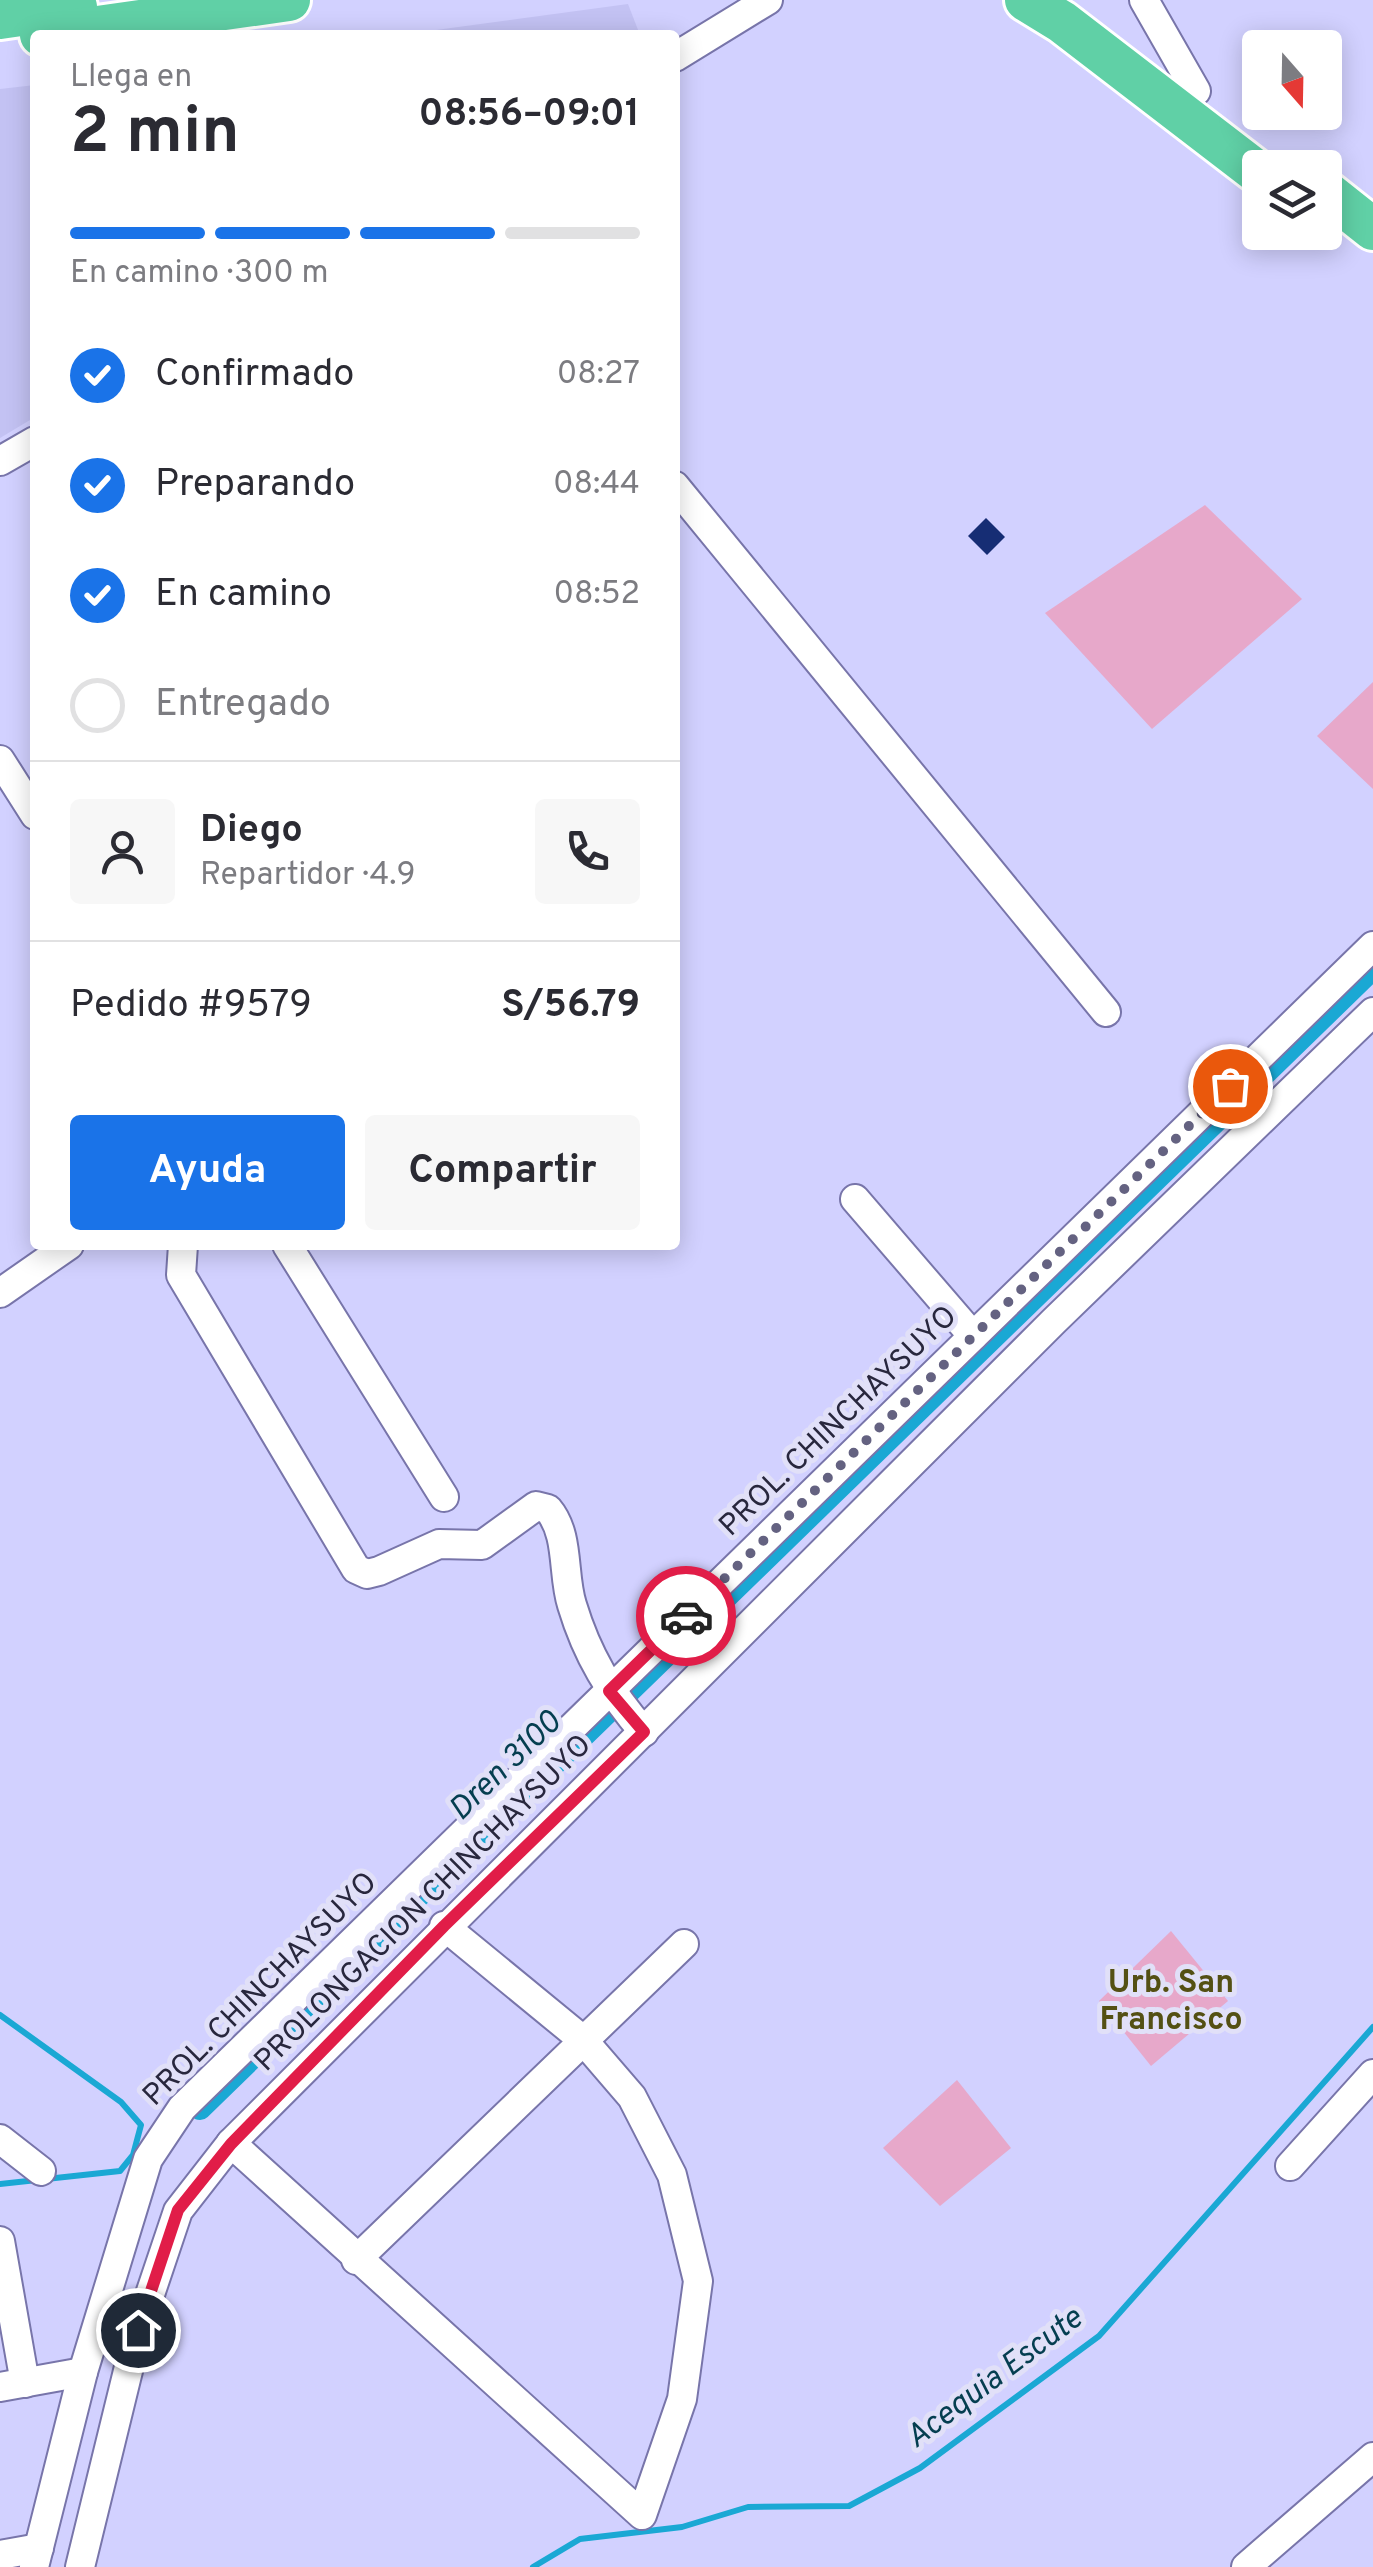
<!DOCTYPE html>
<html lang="es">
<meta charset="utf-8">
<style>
:root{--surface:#fff;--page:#f7f7f7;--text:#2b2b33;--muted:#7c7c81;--line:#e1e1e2;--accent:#1a73e8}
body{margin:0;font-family:Overpass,sans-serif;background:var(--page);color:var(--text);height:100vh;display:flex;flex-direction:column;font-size:38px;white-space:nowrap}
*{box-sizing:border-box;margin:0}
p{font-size:32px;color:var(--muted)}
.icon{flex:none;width:55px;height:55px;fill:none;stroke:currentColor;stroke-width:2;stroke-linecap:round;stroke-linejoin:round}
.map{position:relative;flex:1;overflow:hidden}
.drawer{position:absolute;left:30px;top:30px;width:650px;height:1220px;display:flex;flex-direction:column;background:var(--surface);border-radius:10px;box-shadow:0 5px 25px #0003}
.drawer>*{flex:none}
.needle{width:65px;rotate:160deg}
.fabs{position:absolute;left:1242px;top:30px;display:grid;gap:20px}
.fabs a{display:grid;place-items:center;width:100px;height:100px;border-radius:10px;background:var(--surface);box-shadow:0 5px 25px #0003;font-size:50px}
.pin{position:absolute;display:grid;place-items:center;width:85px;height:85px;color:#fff;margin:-42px;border:5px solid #fff;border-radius:50%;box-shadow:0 2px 10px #0007}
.courier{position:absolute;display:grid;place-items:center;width:100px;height:100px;margin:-50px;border:8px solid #e11d48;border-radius:50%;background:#fff;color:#222;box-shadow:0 2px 12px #0007}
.summary em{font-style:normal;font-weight:700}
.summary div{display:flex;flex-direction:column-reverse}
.summary{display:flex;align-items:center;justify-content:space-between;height:170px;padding:0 40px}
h1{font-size:65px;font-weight:700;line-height:75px}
.bar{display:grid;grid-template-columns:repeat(4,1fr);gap:15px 10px;align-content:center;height:120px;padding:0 40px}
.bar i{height:12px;border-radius:8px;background:var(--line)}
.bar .on{background:var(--accent)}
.bar p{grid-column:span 4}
.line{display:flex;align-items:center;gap:25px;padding:0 40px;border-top:2px solid var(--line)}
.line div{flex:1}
.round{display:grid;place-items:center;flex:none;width:105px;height:105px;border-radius:10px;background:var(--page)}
ol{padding:0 40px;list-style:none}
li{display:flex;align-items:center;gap:30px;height:110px}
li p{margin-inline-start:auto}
li .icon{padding:10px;border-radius:50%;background:var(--accent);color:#fff;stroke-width:4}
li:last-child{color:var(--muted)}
li i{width:55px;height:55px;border:5px solid var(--line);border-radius:50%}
.button{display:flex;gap:20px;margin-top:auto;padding:20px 40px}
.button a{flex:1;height:115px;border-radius:10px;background:var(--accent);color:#fff;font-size:40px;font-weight:700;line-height:115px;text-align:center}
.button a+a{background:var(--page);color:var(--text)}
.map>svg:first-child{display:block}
</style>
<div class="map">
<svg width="1373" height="2567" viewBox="0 0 1373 2567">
<rect width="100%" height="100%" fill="#d2d1ff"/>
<g fill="#c3c2f3">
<path d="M628 4 640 35H399Z"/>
<path d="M35 85V417L0 438V89Z"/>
</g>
<g fill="#e7a8ca">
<path d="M1205 505 1302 599 1152 729 1045 613Z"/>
<path d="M1373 682V789L1317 736Z"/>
<path d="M1171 1931 1228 2001 1151 2066 1099 2001Z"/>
<path d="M957 2080 1011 2148 940 2206 883 2148Z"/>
</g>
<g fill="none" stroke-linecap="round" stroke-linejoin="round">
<g stroke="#1aa8d4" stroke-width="6">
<path d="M0 2015 121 2102 141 2125 133 2155 120 2171 0 2184"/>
<path d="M533 2567 580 2539 682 2527 748 2507 849 2506 920 2468 1099 2336 1373 2027"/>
</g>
<path stroke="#1aa8d4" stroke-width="22" d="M200 2109 1373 969"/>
</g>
<path fill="#162d74" d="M986 518 1005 537 987 555 968 536Z"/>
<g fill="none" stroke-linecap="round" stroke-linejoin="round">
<g stroke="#7875aa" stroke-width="32">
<g id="minor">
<path d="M1144 0 1196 91"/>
<path d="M675 57 768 0"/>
<path d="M0 461 35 441"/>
<path d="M675 486 1106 1012"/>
<path d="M0 760 35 815"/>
<path d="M855 1199 973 1336"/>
<path d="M183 1245 181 1275 356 1569 367 1574 379 1571 439 1544 482 1545 536 1506 548 1509C570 1535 562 1574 572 1605 587 1655 610 1693 644 1732"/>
<path d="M287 1245 444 1497"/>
<path d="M0 1293 69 1245"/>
<path d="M0 2139 41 2171"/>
<path d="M231 2143 642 2515 682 2399 698 2281 672 2175 632 2097 583 2040 444 1926"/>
<path d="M1290 2166 1373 2074"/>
<path d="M0 2241 25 2383"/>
<path d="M356 2260 684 1944"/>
<path d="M0 2387 83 2372"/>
<path d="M0 2555 39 2548"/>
<path d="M34 2567 83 2372 148 2159 182 2108 1373 946"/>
<path d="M80 2567 138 2330 178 2211 231 2143 1054 1321 1373 1012"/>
<path d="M1246 2567 1373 2457"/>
</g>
</g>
<g stroke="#fff" stroke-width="48">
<g id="highway">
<path d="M1026 0 1062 22 1260 174"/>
<path d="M0 18 76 7"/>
<path d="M41 35 289 0"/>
<path d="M1325 191 1373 229"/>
</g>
</g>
<use href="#minor" stroke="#fff" stroke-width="28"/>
<use href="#highway" stroke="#60d0a6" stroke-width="42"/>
</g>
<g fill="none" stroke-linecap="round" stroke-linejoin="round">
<path stroke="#646281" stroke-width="10" stroke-dasharray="0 18" d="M686 1616 1230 1086"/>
<path stroke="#e11d48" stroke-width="12" d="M138 2330 178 2210 231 2144 444 1926 644 1732 609 1691 686 1616"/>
</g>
<g text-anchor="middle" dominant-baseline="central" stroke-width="10" stroke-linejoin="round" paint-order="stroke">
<g font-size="30" fill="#28273d" stroke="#e1e0f8">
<text transform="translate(839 1422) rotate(-44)">PROL. CHINCHAYSUYO</text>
<text transform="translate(424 1904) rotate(-45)">PROLONGACION CHINCHAYSUYO</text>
<text transform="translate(261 1990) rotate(-45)">PROL. CHINCHAYSUYO</text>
</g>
<g font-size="32" font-style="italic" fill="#053e50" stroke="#e1e0f8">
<text transform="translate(506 1767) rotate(-44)">Dren 3100</text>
<text transform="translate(995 2379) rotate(-37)">Acequia Escute</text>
</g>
<g font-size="32" font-weight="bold" fill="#545013" stroke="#e1e0f8">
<text x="1171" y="1984">Urb. San<tspan x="1171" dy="37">Francisco</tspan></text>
</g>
</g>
</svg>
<div class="fabs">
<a><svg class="needle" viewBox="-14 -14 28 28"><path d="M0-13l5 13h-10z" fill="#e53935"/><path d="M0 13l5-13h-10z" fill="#7c7c81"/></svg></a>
<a><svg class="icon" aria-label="layers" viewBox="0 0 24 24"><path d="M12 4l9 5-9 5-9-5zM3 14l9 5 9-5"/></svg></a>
</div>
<div class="pin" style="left:1230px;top:1086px;background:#ea580c"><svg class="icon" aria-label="bag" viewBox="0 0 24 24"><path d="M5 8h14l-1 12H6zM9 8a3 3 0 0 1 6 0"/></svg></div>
<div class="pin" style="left:138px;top:2330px;background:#1f2937"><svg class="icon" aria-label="home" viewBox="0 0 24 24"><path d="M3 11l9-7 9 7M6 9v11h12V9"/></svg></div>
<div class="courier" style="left:686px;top:1616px"><svg class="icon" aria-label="car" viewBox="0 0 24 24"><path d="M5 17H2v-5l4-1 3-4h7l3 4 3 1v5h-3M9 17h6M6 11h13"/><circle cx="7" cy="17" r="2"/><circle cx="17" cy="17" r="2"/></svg></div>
<section class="drawer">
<div class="summary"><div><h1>2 min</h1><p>Llega en</p></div><em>08:56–09:01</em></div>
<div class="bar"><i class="on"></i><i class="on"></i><i class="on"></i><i></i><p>En camino · 300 m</p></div>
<ol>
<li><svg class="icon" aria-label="check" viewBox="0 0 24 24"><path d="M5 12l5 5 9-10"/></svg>Confirmado<p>08:27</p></li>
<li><svg class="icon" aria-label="check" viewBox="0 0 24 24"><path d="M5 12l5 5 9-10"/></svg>Preparando<p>08:44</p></li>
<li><svg class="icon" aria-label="check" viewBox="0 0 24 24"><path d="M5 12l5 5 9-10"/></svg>En camino<p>08:52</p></li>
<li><i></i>Entregado</li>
</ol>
<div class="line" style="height:180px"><a class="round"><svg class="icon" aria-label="person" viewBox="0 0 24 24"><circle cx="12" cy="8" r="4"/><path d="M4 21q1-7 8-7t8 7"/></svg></a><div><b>Diego</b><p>Repartidor · 4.9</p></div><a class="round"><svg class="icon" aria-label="phone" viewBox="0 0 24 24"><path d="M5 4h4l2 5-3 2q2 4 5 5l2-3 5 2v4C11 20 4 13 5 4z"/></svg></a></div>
<div class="line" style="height:130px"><div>Pedido #9579</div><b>S/56.79</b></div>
<div class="button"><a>Ayuda</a><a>Compartir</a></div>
</section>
</div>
